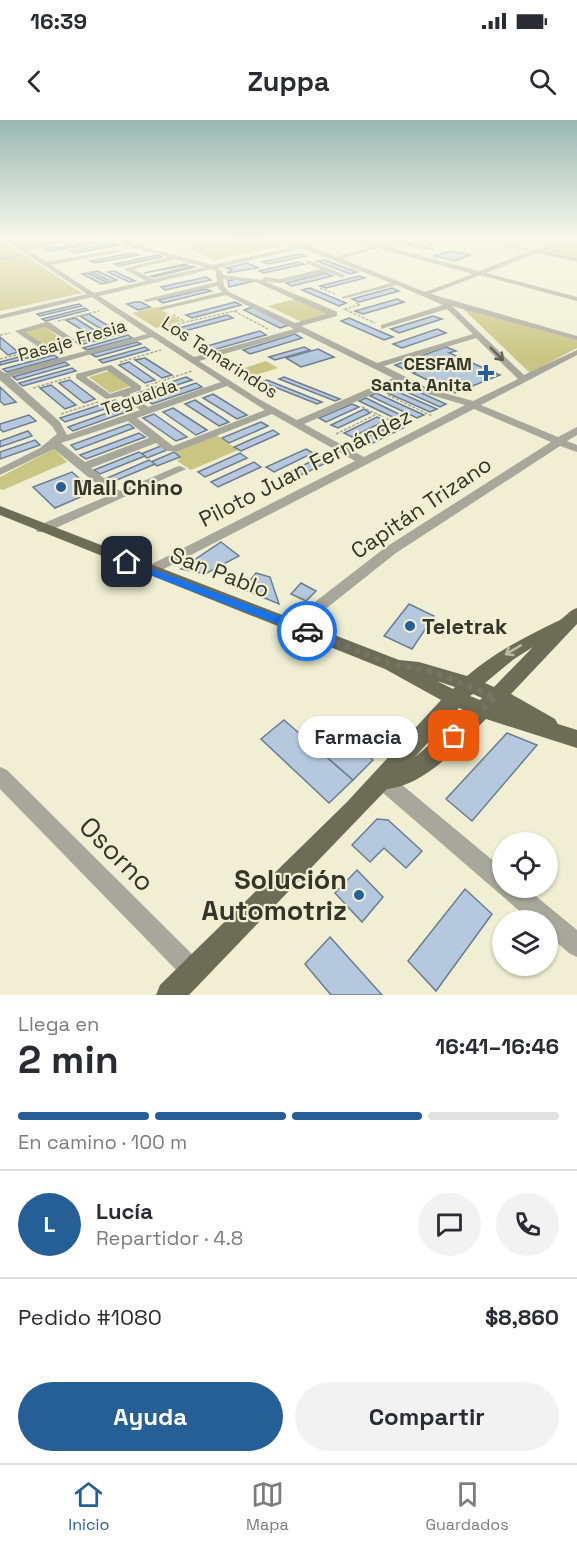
<!DOCTYPE html>
<html lang="es">
<meta charset="utf-8">
<style>
:root{--surface:#fff;--page:#f2f2f3;--text:#2b2b33;--muted:#7c7c81;--line:#e1e1e2;--accent:#265e96}
body{margin:0;font-family:"Space Grotesk",sans-serif;background:var(--page);color:var(--text);height:100vh;display:flex;flex-direction:column;font-size:22px;white-space:nowrap}
*{box-sizing:border-box;margin:0}
p{font-size:20px;color:var(--muted)}
.icon{flex:none;width:33px;height:33px;fill:none;stroke:currentColor;stroke-width:2;stroke-linecap:round;stroke-linejoin:round}
.map{position:relative;height:875px;overflow:hidden}
.panel{display:flex;flex-direction:column;background:var(--surface);flex:1}
.panel>*{flex:none}
.tools{position:absolute;left:492px;top:712px;display:grid;gap:12px}
.tools a{display:grid;place-items:center;width:66px;height:66px;border-radius:50%;background:var(--surface);box-shadow:0 2px 4px #0004;font-size:30px}
.pin{position:absolute;display:grid;place-items:center;width:51px;height:51px;color:#fff;margin:-26px;border-radius:12px;box-shadow:0 3px 9px #0006}
.courier{position:absolute;display:grid;place-items:center;width:60px;height:60px;margin:-30px;border:4px solid #1a73e8;border-radius:50%;background:#fff;color:#222;box-shadow:0 2px 8px #0007}
.bubble{position:absolute;height:42px;border-radius:21px;background:var(--surface);box-shadow:0 2px 4px #0004;font-size:20px;font-weight:700;line-height:42px;text-align:center}
.summary em{font-style:normal;font-weight:700}
.summary div{display:flex;flex-direction:column-reverse}
.summary{display:flex;align-items:center;justify-content:space-between;height:102px;padding:0 18px}
h1{font-size:39px;font-weight:700;line-height:45px}
.bar{display:grid;grid-template-columns:repeat(4,1fr);gap:9px 6px;align-content:center;height:72px;padding:0 18px}
.bar i{height:8px;border-radius:4px;background:var(--line)}
.bar .active{background:var(--accent)}
.bar p{grid-column:span 4}
.line{display:flex;align-items:center;gap:15px;padding:0 18px;border-top:2px solid var(--line)}
.line div{flex:1}
.round{display:grid;place-items:center;flex:none;width:63px;height:63px;border-radius:32px;background:var(--page)}
.primary-button{display:flex;gap:12px;margin-top:auto;padding:12px 18px}
.primary-button a{flex:1;height:69px;border-radius:36px;background:var(--accent);color:#fff;font-size:24px;font-weight:700;line-height:69px;text-align:center}
.primary-button a+a{background:var(--page);color:var(--text)}
.status{display:flex;justify-content:space-between;align-items:center;height:42px;padding:0 30px;background:var(--surface);direction:ltr}
.status svg{height:16px;fill:currentColor}
header{display:flex;justify-content:space-between;align-items:center;height:78px;padding:0 18px;background:var(--surface);font-size:27px;font-weight:700}
.dock{display:flex;justify-content:space-around;align-items:center;height:84px;border-top:2px solid var(--line);background:var(--surface);font-size:16px;color:var(--muted)}
.dock a{display:grid;justify-items:center;gap:3px}
.dock .active{color:var(--accent)}
.map>svg:first-child{display:block}
</style>
<div class="status"><b>16:39</b><svg viewBox="0 0 49 12"><path d="M0 12V9h3v3zM5 12V6h3v6zM10 12V3h3v9zM15 12V0h3v12zM26 1h20v11H26zM47 4h2v5h-2z"/></svg></div>
<header><svg class="icon" aria-label="back" viewBox="0 0 24 24"><path d="M15 5l-7 7 7 7"/></svg>Zuppa<svg class="icon" aria-label="search" viewBox="0 0 24 24"><circle cx="10" cy="10" r="6"/><path d="M15 15l6 6"/></svg></header>
<div class="map">
<svg width="577" height="875" viewBox="0 0 577 875">
<rect width="100%" height="100%" fill="#f0efd3"/>
<g fill="#c9c583">
<path d="M240 117H259L281 126 214 140 188 127Z"/>
<path d="M577 118V140L542 132Z"/>
<path d="M0 119 82 173 0 191Z"/>
<path d="M303 177 337 192 302 202 268 186Z"/>
<path d="M156 187 181 201 156 208 132 193Z"/>
<path d="M461 187 577 220V228L530 253Z"/>
<path d="M44 206 63 220 42 226 20 211Z"/>
<path d="M266 241 278 248 246 258 235 251Z"/>
<path d="M109 251 131 266 110 273 89 257Z"/>
<path d="M215 314 238 330 191 350 177 341 180 339 171 332Z"/>
<path d="M54 329 67 342 3 370 0 369V357Z"/>
</g>
<g fill="#b5c8de" stroke="#6c7d91" stroke-width="1.5">
<path d="M88 122 92 124 49 131 45 129Z"/>
<path d="M114 123 118 125 75 133 71 131Z"/>
<path d="M450 131 470 135 455 141 434 136Z"/>
<path d="M133 133 138 135 94 143 90 141Z"/>
<path d="M300 134 306 136 268 144 262 142Z"/>
<path d="M158 135 162 137 119 146 115 144Z"/>
<path d="M324 140 357 152 350 154 317 141Z"/>
<path d="M298 142 304 144 264 153 259 151Z"/>
<path d="M247 143 258 148 227 153 232 150 226 148Z"/>
<path d="M185 144 188 145 144 153Z"/>
<path d="M192 146 195 147 154 157 151 156Z"/>
<path d="M97 151 117 160 111 162 91 152Z"/>
<path d="M114 151 135 161 129 162 108 152Z"/>
<path d="M88 153 108 163 102 164 82 154Z"/>
<path d="M326 153 332 156 292 166 286 163Z"/>
<path d="M359 156 365 158 326 168 320 166Z"/>
<path d="M206 157 211 160 165 170 161 167Z"/>
<path d="M236 159 254 161 229 167 228 161Z"/>
<path d="M310 168 346 183 339 186 302 170Z"/>
<path d="M392 168 399 171 359 182 352 179Z"/>
<path d="M206 169 211 171 163 183 158 180Z"/>
<path d="M397 179 404 182 363 194 355 191Z"/>
<path d="M135 182H141L150 187 138 190 127 184Z"/>
<path d="M235 182 241 185 192 198 186 195Z"/>
<path d="M79 184 82 186 40 196 37 194Z"/>
<path d="M253 187 289 205 280 208 244 190Z"/>
<path d="M85 188 88 190 46 201 42 199Z"/>
<path d="M89 194 110 207 101 209 80 196Z"/>
<path d="M227 195 233 198 181 212 175 209Z"/>
<path d="M433 196 442 199 399 213 391 209Z"/>
<path d="M75 198 96 211 87 213 66 200Z"/>
<path d="M349 198 393 217 384 220 341 201Z"/>
<path d="M437 209 446 213 402 228 393 224Z"/>
<path d="M120 210 125 213 80 225 76 222Z"/>
<path d="M260 211 266 215 213 230 207 226Z"/>
<path d="M295 214 302 218 250 234 243 230Z"/>
<path d="M128 215 132 218 87 230 83 228Z"/>
<path d="M0 217 18 232 8 235 0 228Z"/>
<path d="M137 222 141 224 96 237 91 234Z"/>
<path d="M145 227 149 230 103 243 99 240Z"/>
<path d="M304 227 310 230 275 240 269 237Z"/>
<path d="M446 227 456 231 449 233 500 255 455 273 413 253 419 251 412 248 406 250 395 245Z"/>
<path d="M48 229 51 232 0 245V242Z"/>
<path d="M318 229 334 237 301 247 286 238Z"/>
<path d="M54 235 58 238 7 252 3 249Z"/>
<path d="M145 238 172 255 162 258 135 240Z"/>
<path d="M65 242 69 245 17 260 13 257Z"/>
<path d="M129 242 155 260 145 263 119 245Z"/>
<path d="M72 248 76 251 23 266 19 263Z"/>
<path d="M186 257 192 260 143 276 138 273Z"/>
<path d="M284 257 340 279 335 281 279 259Z"/>
<path d="M70 260 95 279 84 283 59 263Z"/>
<path d="M267 260 322 282 317 284 262 262Z"/>
<path d="M196 263 202 267 152 284 147 280Z"/>
<path d="M399 263 446 284 440 287 393 266Z"/>
<path d="M51 265 76 285 65 289 40 268Z"/>
<path d="M0 267 16 282 4 285 0 281Z"/>
<path d="M389 268 437 289 430 292 383 271Z"/>
<path d="M376 273 424 295 417 298 370 276Z"/>
<path d="M213 274 247 295 237 299 203 278Z"/>
<path d="M366 278 413 301 407 304 359 281Z"/>
<path d="M115 280 120 284 65 302 60 298Z"/>
<path d="M195 280 229 302 219 306 185 284Z"/>
<path d="M352 284 359 287 326 302 319 298Z"/>
<path d="M124 287 129 291 73 311 68 307Z"/>
<path d="M173 288 207 310 196 315 163 292Z"/>
<path d="M364 289 370 293 338 308 331 305Z"/>
<path d="M154 294 187 317 176 321 143 298Z"/>
<path d="M29 295 36 301 3 312 0 309V304Z"/>
<path d="M377 297 385 301 352 317 344 313Z"/>
<path d="M261 302 268 306 229 323 222 318Z"/>
<path d="M129 304 134 308 76 330 71 325Z"/>
<path d="M395 304 403 308 369 325 361 320Z"/>
<path d="M273 310 279 314 241 331 234 327Z"/>
<path d="M28 311 32 316 0 327V321Z"/>
<path d="M139 313 145 317 86 339 80 335Z"/>
<path d="M35 320 40 325 0 339V332Z"/>
<path d="M163 325 169 329 147 338 141 334Z"/>
<path d="M306 329 313 333 274 352 266 347Z"/>
<path d="M139 332 145 336 100 354 94 350Z"/>
<path d="M174 332 180 337 157 346 151 342Z"/>
<path d="M240 333 247 338 205 357 198 352Z"/>
<path d="M320 337 328 342 289 361 281 356Z"/>
<path d="M149 340 155 344 110 363 105 359Z"/>
<path d="M254 342 261 347 218 367 211 362Z"/>
<path d="M72 352 94 371 55 388 33 367Z"/>
<path d="M221 422 239 436 205 454 181 449Z"/>
<path d="M256 453 270 457 279 484 243 469Z"/>
<path d="M301 463 316 471 306 481 291 474Z"/>
<path d="M409 484 434 496 412 529 384 516Z"/>
<path d="M284 600 353 660 329 683 261 619Z"/>
<path d="M335 608 373 640 353 660 314 626Z"/>
<path d="M507 613 537 625 472 701 446 679Z"/>
<path d="M377 699 388 700 422 731 406 748 384 728 370 742 352 725Z"/>
<path d="M357 750 383 777 362 802 335 773Z"/>
<path d="M465 769 492 794 436 871 408 841Z"/>
<path d="M330 817 382 875H331L305 844Z"/>
</g>
<g fill="none" stroke-linecap="round" stroke-linejoin="round">
<g stroke="#a8a792" stroke-width="1.5" stroke-dasharray="3 1.5" stroke-linecap="butt">
<path d="M320 168 337 175"/>
<path d="M356 183 360 185 344 189 375 203"/>
<path d="M234 191 268 209"/>
<path d="M173 195 184 201"/>
<path d="M58 201 99 191"/>
<path d="M160 208 239 190"/>
<path d="M0 215 10 213"/>
<path d="M79 218 123 206"/>
<path d="M0 239 32 231"/>
<path d="M120 242 161 230"/>
<path d="M146 266 192 251"/>
<path d="M33 268 71 257"/>
<path d="M388 275 432 296"/>
<path d="M362 287 406 308"/>
<path d="M61 294 98 282"/>
<path d="M336 314 377 294"/>
</g>
<g fill="#a7a79b" fill-rule="evenodd">
<path d="M1 117H8L23 127 77 117H91L27 130 46 142 121 129 119 132 51 145 94 173 146 161 124 149 169 137 132 127 113 117H121L136 125 213 145 297 126 277 117H286L336 137 371 127 338 117C352 117 365 125 378 125 389 124 399 117 412 117L403 121 436 129 433 131 396 123 384 126 479 151 531 131 470 117C492 117 516 129 535 129 549 129 561 117 576 117L543 131 577 138V142L537 133 486 153 577 177V181L480 155 431 174 577 216V220L452 186 524 255 577 230V235L481 285 558 317 577 307V315L567 321 577 325V332L560 326 396 433 299 510H289L286 506 289 502 386 427 551 322 474 289 154 454H144L142 451 144 448 355 341 272 294 178 331H166L156 323 91 348 120 371 176 347 180 346 186 349 47 412H37L36 409 37 406 110 375 54 329 0 355V348L40 328 57 314 52 306 0 260V250L5 253 147 214 92 177 0 199V195L87 174ZM302 128 391 163 342 177V179L397 165 443 185 381 205V209L447 189 473 214 377 243 301 206 337 196V192L264 161 280 163 327 152 343 158 345 155 308 140 306 143 321 149 280 159 265 157 262 160 223 155 222 151 218 148ZM377 128 473 154 425 172 342 139ZM175 139 205 147 153 159 133 149ZM212 149 216 152 217 162 143 180 147 182 217 166 222 172 157 188 161 190 226 175 294 209 194 237 99 176ZM223 159 256 162 327 194 295 203 229 172 224 166ZM300 212 393 258 297 300 257 278 199 241ZM152 217 221 262 148 287 129 274 141 270V266L111 245 76 254V258L106 279 121 276 140 290 67 315 60 302 10 257ZM476 218 518 259 473 281 430 269 384 246ZM107 250 131 267 110 274 86 257ZM401 262 424 273 465 285 364 337 304 304ZM227 266 265 290 173 326 137 298ZM128 301 149 318 85 342 61 323Z"/>
<path d="M15 136V138L0 141V137Z"/>
<path d="M46 202H49L75 220 43 230 15 211ZM45 207 65 219 44 225 25 212Z"/>
<path d="M0 647 7 650 201 843 205 851 201 859 193 863 185 859 0 669Z"/>
<path d="M382 651 389 654 502 748V768H526L577 810V837L569 833 548 815V801H531L375 666 372 660 375 654Z"/>
</g>
<path fill="#6d6c57" fill-rule="evenodd" d="M0 386 399 540 419 542 467 556C495 532 525 517 558 501 565 498 569 490 577 488V504L511 574 555 599 558 604 577 610V628L486 599C458 626 428 664 387 669L189 875H156L160 865 347 682 441 580 385 549 0 395ZM533 527 494 567 485 563 514 539ZM437 561 455 567 453 569ZM473 574 482 578 480 580 470 576ZM459 588 467 592 415 637Z"/>
</g>
<defs><path id="oneway-shaft" d="M-6 0H5M1.5-3L5.5 0L1.5 3" fill="none" stroke-width="1.6" stroke-linecap="round" stroke-linejoin="round" transform="scale(1.5)"/></defs>
<use stroke="#5c5c51" href="#oneway-shaft" transform="translate(497 234) rotate(45)"/>
<use stroke="#bcbba1" href="#oneway-shaft" transform="translate(513 530) rotate(149)"/>
<linearGradient id="sky" x2="0" y2="1"><stop stop-color="#99b7b2"/><stop offset="0.49" stop-color="#f8f8eb"/><stop offset="1" stop-color="#f8f8eb" stop-opacity="0"/></linearGradient>
<rect width="577" height="240" fill="url(#sky)"/>
<path fill="#1a73e8" d="M127 439 311 508 313 511 311 514H304L124 445 122 442Z"/>
<g fill="none" stroke-linecap="round" stroke-linejoin="round">
<path stroke="#767564" stroke-width="6" stroke-dasharray="0 10.8" d="M307 511 391 544 433 552 496 577 454 616"/>
</g>
<g fill="#265e96" stroke="#f0efd3" stroke-width="2">
<path d="M483 244h6v6h6v6h-6v6h-6v-6h-6v-6h6z"/>
<circle cx="61" cy="367" r="6"/>
<circle cx="410" cy="506" r="6"/>
<circle cx="359" cy="775" r="6"/>
</g>
<g text-anchor="middle" dominant-baseline="central" stroke-width="4.5" stroke-linejoin="round" paint-order="stroke">
<g font-size="18" fill="#343429" stroke="#f0efd3">
<text transform="translate(72 220) rotate(-16)">Pasaje Fresia</text>
<text transform="translate(220 237) rotate(33)">Los Tamarindos</text>
<text transform="translate(139 277) rotate(-19)">Tegualda</text>
</g>
<g font-size="18" font-weight="bold" fill="#343429" stroke="#f0efd3" text-anchor="end">
<text x="472" y="243">CESFAM<tspan x="472" dy="21">Santa Anita</tspan></text>
</g>
<g font-size="22" fill="#343429" stroke="#f0efd3">
<text transform="translate(305 347) rotate(-27)">Piloto Juan Fernández</text>
<text transform="translate(421 387) rotate(-34)">Capitán Trizano</text>
<text transform="translate(220 452) rotate(21)">San Pablo</text>
</g>
<g font-size="22" font-weight="bold" fill="#343429" stroke="#f0efd3" text-anchor="start">
<text x="73" y="367">Mall Chino</text>
<text x="422" y="506">Teletrak</text>
</g>
<g font-size="27" fill="#343429" stroke="#f0efd3">
<text transform="translate(117 734) rotate(45)">Osorno</text>
</g>
<g font-size="27" font-weight="bold" fill="#343429" stroke="#f0efd3" text-anchor="end">
<text x="347" y="759">Solución<tspan x="347" dy="31">Automotriz</tspan></text>
</g>
</g>
</svg>
<div class="tools">
<a><svg class="icon" aria-label="locate" viewBox="0 0 24 24"><circle cx="12" cy="12" r="6"/><path d="M12 2v4M12 18v4M2 12h4M18 12h4"/></svg></a>
<a><svg class="icon" aria-label="layers" viewBox="0 0 24 24"><path d="M12 4l9 5-9 5-9-5zM3 14l9 5 9-5"/></svg></a>
</div>
<div class="pin" style="left:454px;top:616px;background:#ea580c"><svg class="icon" aria-label="bag" viewBox="0 0 24 24"><path d="M5 8h14l-1 12H6zM9 8a3 3 0 0 1 6 0"/></svg></div>
<div class="pin" style="left:127px;top:442px;background:#1f2937"><svg class="icon" aria-label="home" viewBox="0 0 24 24"><path d="M3 11l9-7 9 7M6 9v11h12V9"/></svg></div>
<div class="courier" style="left:307px;top:511px"><svg class="icon" aria-label="car" viewBox="0 0 24 24"><path d="M5 17H2v-5l4-1 3-4h7l3 4 3 1v5h-3M9 17h6M6 11h13"/><circle cx="7" cy="17" r="2"/><circle cx="17" cy="17" r="2"/></svg></div>
<div class="bubble" style="left:298px;top:596px;width:120px">Farmacia</div>
</div>
<section class="panel">
<div class="summary"><div><h1>2 min</h1><p>Llega en</p></div><em>16:41–16:46</em></div>
<div class="bar"><i class="active"></i><i class="active"></i><i class="active"></i><i></i><p>En camino · 100 m</p></div>
<div class="line" style="height:108px"><b class="round" style="background:var(--accent);color:#fff">L</b><div><b>Lucía</b><p>Repartidor · 4.8</p></div><a class="round"><svg class="icon" aria-label="chat" viewBox="0 0 24 24"><path d="M4 5h16v11H9l-5 4z"/></svg></a><a class="round"><svg class="icon" aria-label="phone" viewBox="0 0 24 24"><path d="M5 4h4l2 5-3 2q2 4 5 5l2-3 5 2v4C11 20 4 13 5 4z"/></svg></a></div>
<div class="line" style="height:78px"><div>Pedido #1080</div><b>$8,860</b></div>
<div class="primary-button"><a>Ayuda</a><a>Compartir</a></div>
</section>
<nav class="dock">
<a class="active"><svg class="icon" aria-label="home" viewBox="0 0 24 24"><path d="M3 11l9-7 9 7M6 9v11h12V9"/></svg>Inicio</a>
<a><svg class="icon" aria-label="map" viewBox="0 0 24 24"><path d="M3 6l6-2 6 2 6-2v14l-6 2-6-2-6 2zM9 4v14M15 6v14"/></svg>Mapa</a>
<a><svg class="icon" aria-label="saved" viewBox="0 0 24 24"><path d="M7 4h10v16l-5-4-5 4z"/></svg>Guardados</a>
</nav>
